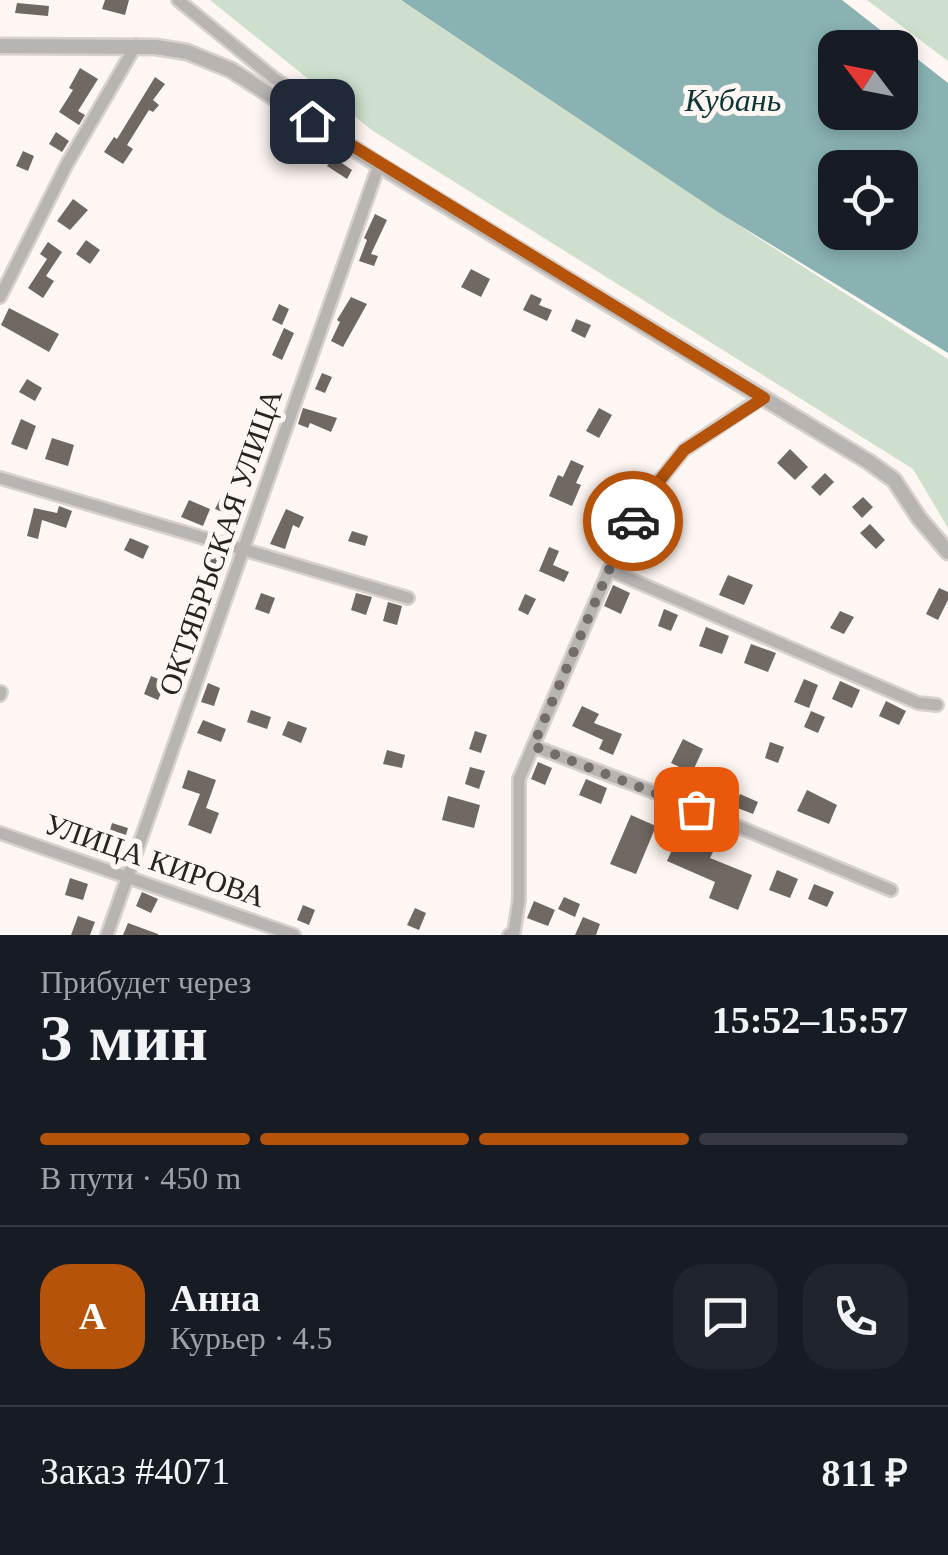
<!DOCTYPE html>
<html lang="ru">
<meta charset="utf-8">
<style>
:root{--surface:#171b24;--page:#20242c;--text:#f1f3f6;--muted:#9ea1a6;--line:#363941;--accent:#b45309}
body{margin:0;font-family:Georgia,serif;background:var(--page);color:var(--text);height:100vh;display:flex;flex-direction:column;font-size:38px;white-space:nowrap}
*{box-sizing:border-box;margin:0}
p{font-size:32px;color:var(--muted)}
.icon{flex:none;width:55px;height:55px;fill:none;stroke:currentColor;stroke-width:2;stroke-linecap:round;stroke-linejoin:round}
.map{position:relative;height:935px;overflow:hidden}
.drawer{display:flex;flex-direction:column;background:var(--surface);flex:1}
.drawer>*{flex:none}
.needle{width:65px;rotate:302deg}
.tools{position:absolute;left:818px;top:30px;display:grid;gap:20px}
.tools a{display:grid;place-items:center;width:100px;height:100px;border-radius:20px;background:var(--surface);box-shadow:0 5px 15px #0003;font-size:50px}
.pin{position:absolute;display:grid;place-items:center;width:85px;height:85px;color:#fff;margin:-42px;border-radius:20px;box-shadow:0 5px 15px #0006}
.courier{position:absolute;display:grid;place-items:center;width:100px;height:100px;margin:-50px;border:8px solid #b45309;border-radius:50%;background:#fff;color:#222;box-shadow:0 2px 12px #0007}
.summary em{font-style:normal;font-weight:600}
.summary div{display:flex;flex-direction:column-reverse}
.summary{display:flex;align-items:center;justify-content:space-between;height:170px;padding:0 40px}
h1{font-size:65px;font-weight:600;line-height:75px}
.bar{display:grid;grid-template-columns:repeat(4,1fr);gap:15px 10px;align-content:center;height:120px;padding:0 40px}
.bar i{height:12px;border-radius:8px;background:var(--line)}
.bar .selected{background:var(--accent)}
.bar p{grid-column:span 4}
.line{display:flex;align-items:center;gap:25px;padding:0 40px;border-top:2px solid var(--line)}
.line div{flex:1}
.round{display:grid;place-items:center;flex:none;width:105px;height:105px;border-radius:30px;background:var(--page)}
.map>svg:first-child{display:block}
</style>
<div class="map">
<svg width="948" height="935" viewBox="0 0 948 935">
<rect width="100%" height="100%" fill="#fef6f2"/>
<g fill="#cee0cd">
<path d="M210 0H400L479 47 755 236 948 359V528L913 469 373 131Z"/>
<path d="M867 0H948V61Z"/>
</g>
<path fill="#8ab2b3" fill-rule="evenodd" d="M401 0H842L948 83V353L718 212ZM835 48H900V112H835ZM835 168H900V232H835Z"/>
<g fill="#706862">
<path d="M105 0H129L125 15 102 9Z"/>
<path d="M17 3 49 6 48 16 15 13Z"/>
<path d="M80 68 98 79 78 111 85 115 79 125 59 112 73 90 69 88Z"/>
<path d="M155 77 165 84 153 100 159 105 153 112 149 110 127 145 133 149 123 164 104 152 114 137 117 139Z"/>
<path d="M56 132 69 141 62 152 49 144Z"/>
<path d="M23 151 34 156 28 171 16 166Z"/>
<path d="M333 157 352 170 347 179 327 166Z"/>
<path d="M73 199 88 210 70 230 57 221Z"/>
<path d="M375 214 387 220 371 254 378 256 374 266 359 261 367 240 364 238Z"/>
<path d="M86 240 100 250 90 264 76 254Z"/>
<path d="M48 242 62 252 46 276 54 281 43 298 28 288 47 259 40 254Z"/>
<path d="M471 269 490 279 481 297 461 287Z"/>
<path d="M531 294 542 299 539 305 552 310 547 321 523 310Z"/>
<path d="M351 297 367 304 343 347 331 341 340 322 337 320Z"/>
<path d="M279 304 289 309 282 325 272 320Z"/>
<path d="M9 308 59 334 49 352 1 325Z"/>
<path d="M576 319 591 325 585 338 571 331Z"/>
<path d="M284 328 294 333 282 360 272 355Z"/>
<path d="M322 373 332 377 325 393 315 389Z"/>
<path d="M27 379 42 388 35 401 19 392Z"/>
<path d="M303 408 337 418 331 432 310 423 308 428 298 424Z"/>
<path d="M599 408 612 415 599 438 586 431Z"/>
<path d="M21 419 36 426 27 450 11 444Z"/>
<path d="M52 438 74 445 68 466 45 459Z"/>
<path d="M790 449 808 467 795 480 777 463Z"/>
<path d="M571 460 584 466 576 483 581 485 572 506 549 496 558 475 563 477Z"/>
<path d="M825 473 834 482 820 496 811 487Z"/>
<path d="M863 497 873 507 862 518 852 507Z"/>
<path d="M220 499 236 507 232 516 215 509Z"/>
<path d="M189 500 210 509 203 526 181 517Z"/>
<path d="M655 501 661 504 644 538 653 543 644 563 627 555Z"/>
<path d="M59 506 72 511 66 528 42 520 38 539 27 536 34 508 57 513Z"/>
<path d="M286 509 304 517 299 528 293 525 285 549 270 544Z"/>
<path d="M870 524 885 540 876 549 860 533Z"/>
<path d="M352 531 368 536 365 546 348 541Z"/>
<path d="M130 538 149 546 143 559 124 550Z"/>
<path d="M549 547 559 551 553 565 569 572 564 582 539 571Z"/>
<path d="M206 553 218 557 213 572 201 568Z"/>
<path d="M728 575 753 585 744 605 719 595Z"/>
<path d="M613 585 630 593 621 614 604 606Z"/>
<path d="M939 588 948 592V600L938 620 926 614Z"/>
<path d="M261 593 275 598 269 614 255 609Z"/>
<path d="M356 593 372 597 366 615 351 610Z"/>
<path d="M525 594 536 599 528 615 518 610Z"/>
<path d="M388 602 402 606 397 625 383 621Z"/>
<path d="M664 609 678 615 671 631 658 626Z"/>
<path d="M840 611 854 617 844 634 830 628Z"/>
<path d="M706 627 729 636 722 654 699 646Z"/>
<path d="M751 644 776 653 768 672 744 663Z"/>
<path d="M151 676 166 682 158 700 144 694Z"/>
<path d="M804 679 818 685 809 708 794 702Z"/>
<path d="M840 681 860 690 852 708 832 699Z"/>
<path d="M208 683 220 688 214 706 201 702Z"/>
<path d="M886 701 906 711 899 725 879 716Z"/>
<path d="M582 706 599 714 594 723 622 734 613 755 599 749 603 740 572 726Z"/>
<path d="M251 710 271 717 267 729 247 722Z"/>
<path d="M811 711 825 717 818 733 804 727Z"/>
<path d="M203 720 226 729 221 742 197 733Z"/>
<path d="M288 721 307 728 301 743 282 735Z"/>
<path d="M475 731 487 735 481 753 469 749Z"/>
<path d="M683 739 703 749 692 773 671 763Z"/>
<path d="M770 742 784 747 778 763 765 758Z"/>
<path d="M387 750 405 755 402 768 383 764Z"/>
<path d="M538 762 552 768 545 785 531 779Z"/>
<path d="M470 767 485 771 479 789 465 784Z"/>
<path d="M699 769 716 778 709 792 691 782Z"/>
<path d="M188 770 216 780 206 808 219 813 211 834 188 825 200 794 182 788Z"/>
<path d="M586 779 607 788 601 804 579 795Z"/>
<path d="M807 790 837 805 829 824 797 811Z"/>
<path d="M740 794 758 802 753 814 735 807Z"/>
<path d="M448 796 480 805 474 828 442 820Z"/>
<path d="M631 815 656 826 636 874 610 864Z"/>
<path d="M112 823 128 828 123 845 107 841Z"/>
<path d="M679 834 714 850 710 858 752 875 738 910 709 898 715 882 667 861Z"/>
<path d="M777 870 798 879 790 898 769 890Z"/>
<path d="M70 878 88 884 83 900 65 895Z"/>
<path d="M814 884 834 892 827 907 808 899Z"/>
<path d="M142 892 158 899 151 913 136 906Z"/>
<path d="M564 897 580 904 575 917 558 909Z"/>
<path d="M534 901 555 910 548 926 527 918Z"/>
<path d="M303 905 315 910 309 925 297 920Z"/>
<path d="M415 908 426 913 419 930 407 925Z"/>
<path d="M78 916 95 922 90 935H71Z"/>
<path d="M583 917 600 924 596 935H575Z"/>
<path d="M128 923 158 934V935H123Z"/>
</g>
<g fill="none" stroke-linecap="round" stroke-linejoin="round">
<g stroke="#d7d0cc" stroke-width="16">
<g id="minor">
<path d="M178 0 275 79 308 101 313 121"/>
<path d="M0 297 67 164 136 45"/>
<path d="M0 478 408 598"/>
<path d="M609 570 918 703 937 705"/>
<path d="M0 695 1 692"/>
<path d="M533 746 664 796 891 890"/>
<path d="M0 833 294 935"/>
<path d="M107 935 379 165"/>
<path d="M509 935 514 932 519 900V779L609 570 644 500 684 450 763 397"/>
</g>
</g>
<g stroke="#d7d0cc" stroke-width="19">
<path id="tertiary" d="M0 46 156 47 187 52 231 70 379 165 869 462 894 480 919 518 948 552"/>
</g>
<use href="#minor" stroke="#b8b4b1" stroke-width="11"/>
<use href="#tertiary" stroke="#b8b4b1" stroke-width="14"/>
</g>
<g fill="none" stroke-linecap="round" stroke-linejoin="round">
<path stroke="#726d6a" stroke-width="10" stroke-dasharray="0 18" d="M633 521 609 570 533 746 696 809"/>
<path stroke="#b45309" stroke-width="12" d="M312 121 764 398 684 450 644 500 633 521"/>
</g>
<g text-anchor="middle" dominant-baseline="central" stroke-width="10" stroke-linejoin="round" paint-order="stroke">
<g font-size="30" fill="#272321" stroke="#fef6f2">
<text transform="translate(220 542) rotate(-71)">ОКТЯБРЬСКАЯ УЛИЦА</text>
<text transform="translate(155 860) rotate(19)">УЛИЦА КИРОВА</text>
</g>
<g font-size="32" font-style="italic" fill="#0c3537" stroke="#fef6f2">
<text x="733" y="100">Кубань</text>
</g>
</g>
</svg>
<div class="tools">
<a><svg class="needle" viewBox="-14 -14 28 28"><path d="M0-13l5 13h-10z" fill="#e53935"/><path d="M0 13l5-13h-10z" fill="#9ea1a6"/></svg></a>
<a><svg class="icon" aria-label="locate" viewBox="0 0 24 24"><circle cx="12" cy="12" r="6"/><path d="M12 2v4M12 18v4M2 12h4M18 12h4"/></svg></a>
</div>
<div class="pin" style="left:696px;top:809px;background:#ea580c"><svg class="icon" aria-label="bag" viewBox="0 0 24 24"><path d="M5 8h14l-1 12H6zM9 8a3 3 0 0 1 6 0"/></svg></div>
<div class="pin" style="left:312px;top:121px;background:#1f2937"><svg class="icon" aria-label="home" viewBox="0 0 24 24"><path d="M3 11l9-7 9 7M6 9v11h12V9"/></svg></div>
<div class="courier" style="left:633px;top:521px"><svg class="icon" aria-label="car" viewBox="0 0 24 24"><path d="M5 17H2v-5l4-1 3-4h7l3 4 3 1v5h-3M9 17h6M6 11h13"/><circle cx="7" cy="17" r="2"/><circle cx="17" cy="17" r="2"/></svg></div>
</div>
<section class="drawer">
<div class="summary"><div><h1>3 мин</h1><p>Прибудет через</p></div><em>15:52–15:57</em></div>
<div class="bar"><i class="selected"></i><i class="selected"></i><i class="selected"></i><i></i><p>В пути · 450 m</p></div>
<div class="line" style="height:180px"><b class="round" style="background:var(--accent);color:#fff">А</b><div><b>Анна</b><p>Курьер · 4.5</p></div><a class="round"><svg class="icon" aria-label="chat" viewBox="0 0 24 24"><path d="M4 5h16v11H9l-5 4z"/></svg></a><a class="round"><svg class="icon" aria-label="phone" viewBox="0 0 24 24"><path d="M5 4h4l2 5-3 2q2 4 5 5l2-3 5 2v4C11 20 4 13 5 4z"/></svg></a></div>
<div class="line" style="height:130px"><div>Заказ #4071</div><b>811 ₽</b></div>
</section>
